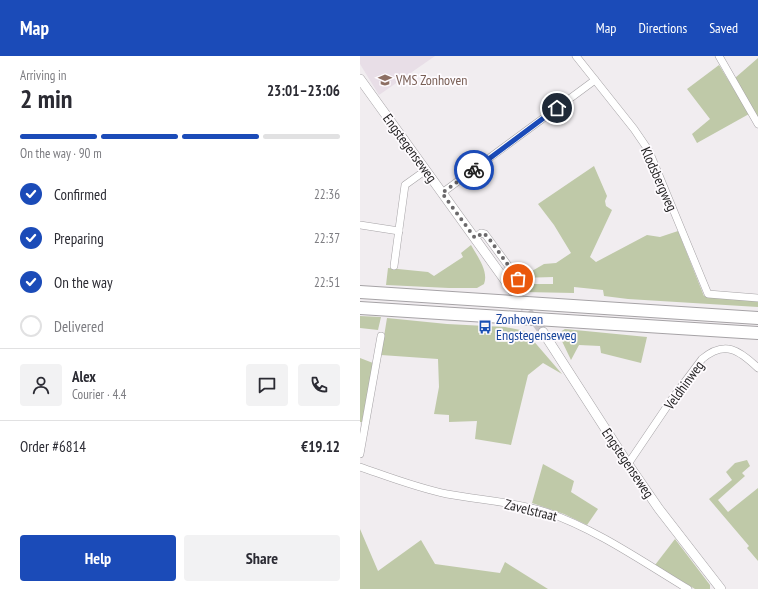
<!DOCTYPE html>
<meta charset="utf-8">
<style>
:root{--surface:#fff;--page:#f2f2f3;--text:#2b2b33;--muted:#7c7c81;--line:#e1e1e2;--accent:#1b4bb8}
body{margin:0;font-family:"PT Sans Narrow",sans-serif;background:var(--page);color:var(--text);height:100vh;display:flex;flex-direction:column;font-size:15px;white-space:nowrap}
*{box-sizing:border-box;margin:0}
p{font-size:13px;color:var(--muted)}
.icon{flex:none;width:22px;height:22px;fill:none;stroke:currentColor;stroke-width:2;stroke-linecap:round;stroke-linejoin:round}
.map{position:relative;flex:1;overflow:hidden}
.side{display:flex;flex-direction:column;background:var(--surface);width:360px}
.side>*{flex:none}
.pin{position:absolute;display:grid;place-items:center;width:34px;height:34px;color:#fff;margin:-17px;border:2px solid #fff;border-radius:50%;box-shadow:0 1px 4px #0007}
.courier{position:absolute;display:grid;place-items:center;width:40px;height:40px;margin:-20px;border:3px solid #1b4bb8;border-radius:50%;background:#fff;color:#222;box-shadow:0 1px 5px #0007}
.headline em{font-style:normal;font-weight:600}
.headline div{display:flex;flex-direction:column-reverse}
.headline{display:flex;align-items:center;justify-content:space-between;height:68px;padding:0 20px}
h1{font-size:26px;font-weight:600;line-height:30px}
.bar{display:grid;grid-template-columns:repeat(4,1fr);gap:6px 4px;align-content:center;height:48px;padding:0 20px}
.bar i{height:5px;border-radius:3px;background:var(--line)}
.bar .active{background:var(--accent)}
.bar p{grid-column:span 4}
.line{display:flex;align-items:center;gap:10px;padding:0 20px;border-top:1px solid var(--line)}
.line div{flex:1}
.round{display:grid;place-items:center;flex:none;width:42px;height:42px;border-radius:4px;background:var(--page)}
ol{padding:0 20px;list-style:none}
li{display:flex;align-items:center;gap:12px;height:44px}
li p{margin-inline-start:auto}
li .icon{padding:4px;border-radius:50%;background:var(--accent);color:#fff;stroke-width:4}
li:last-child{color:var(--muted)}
li i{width:22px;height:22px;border:2px solid var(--line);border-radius:50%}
.primary-button{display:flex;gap:8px;margin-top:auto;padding:8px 20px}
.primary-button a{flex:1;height:46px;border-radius:4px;background:var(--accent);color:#fff;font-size:16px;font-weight:600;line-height:46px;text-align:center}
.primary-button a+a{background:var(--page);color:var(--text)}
header{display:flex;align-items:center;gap:24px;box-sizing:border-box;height:56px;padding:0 20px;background:var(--accent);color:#fff}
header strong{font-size:19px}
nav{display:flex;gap:22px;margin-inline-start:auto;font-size:14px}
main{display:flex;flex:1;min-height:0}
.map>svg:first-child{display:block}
</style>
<header>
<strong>Map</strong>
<nav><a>Map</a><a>Directions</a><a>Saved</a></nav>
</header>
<main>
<section class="side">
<div class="headline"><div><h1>2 min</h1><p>Arriving in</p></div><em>23:01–23:06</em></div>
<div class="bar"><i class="active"></i><i class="active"></i><i class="active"></i><i></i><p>On the way · 90 m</p></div>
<ol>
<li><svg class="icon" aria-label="check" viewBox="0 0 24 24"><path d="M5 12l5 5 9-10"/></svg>Confirmed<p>22:36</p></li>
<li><svg class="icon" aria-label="check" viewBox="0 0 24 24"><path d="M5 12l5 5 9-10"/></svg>Preparing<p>22:37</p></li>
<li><svg class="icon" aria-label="check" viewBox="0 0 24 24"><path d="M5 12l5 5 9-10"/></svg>On the way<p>22:51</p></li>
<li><i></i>Delivered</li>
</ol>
<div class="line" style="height:72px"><a class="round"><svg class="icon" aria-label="person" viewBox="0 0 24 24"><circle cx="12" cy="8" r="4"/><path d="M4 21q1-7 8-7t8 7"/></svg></a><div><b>Alex</b><p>Courier · 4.4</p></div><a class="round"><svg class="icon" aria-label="chat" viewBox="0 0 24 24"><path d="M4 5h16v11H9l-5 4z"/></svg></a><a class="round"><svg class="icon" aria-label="phone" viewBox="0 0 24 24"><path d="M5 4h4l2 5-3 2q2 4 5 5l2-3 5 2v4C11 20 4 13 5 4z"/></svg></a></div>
<div class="line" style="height:52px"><div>Order #6814</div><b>€19.12</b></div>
<div class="primary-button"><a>Help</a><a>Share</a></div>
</section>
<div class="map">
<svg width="398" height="533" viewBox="0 0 398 533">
<rect width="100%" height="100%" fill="#f1edf0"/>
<path fill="#e8dee7" d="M0 0H75L19 39 0 8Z"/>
<g fill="#bfc9a8">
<path d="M398 2V62L375 22Z"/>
<path d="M359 9 389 58 337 87 332 78 350 63 327 33Z"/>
<path d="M234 110 247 140 245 145 246 150 252 154 230 201 236 206 287 179 300 181 318 175 344 240 398 244V251L268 243 244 240 243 234 214 231V237L164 236 159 229 165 228H193V221L160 222 184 208 196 207 211 197 194 169 178 148Z"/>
<path d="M111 189C117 200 129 215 124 228L117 232H89L26 229 28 212 68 216 74 220 103 201 101 197Z"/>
<path d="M0 260 21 261 18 274 0 272Z"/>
<path d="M27 262 87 268 145 271 165 275 202 318 183 307 168 319 151 389 115 383 117 365 89 366V359L74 358 79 331 78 303 21 299Z"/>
<path d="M205 273 287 281 281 307 241 297 240 290 219 289 211 304 200 281V276Z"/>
<path d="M0 302 13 307 2 366H0Z"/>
<path d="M387 404 390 410 382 417 385 420 358 444 368 456 398 432V505L387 492 389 490 349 443 372 424 366 416 375 407Z"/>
<path d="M183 408 214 425 211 436 238 453 227 469 204 458 172 447Z"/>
<path d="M0 473 18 515 61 484 75 508 140 517 145 506 188 533H0Z"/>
<path d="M315 483 350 529V533H335L295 509Z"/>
</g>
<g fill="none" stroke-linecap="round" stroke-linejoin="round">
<path stroke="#c8c4c7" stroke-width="9" stroke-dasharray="9 4.5" stroke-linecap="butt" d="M152 234 183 276"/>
<g stroke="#a6a3a6" stroke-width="8">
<g id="minor">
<path d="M216 0 274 73 289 95 348 238 398 242"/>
<path d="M359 0 398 68"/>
<path d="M82 137 235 24"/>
<path d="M0 169 39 175"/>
<path d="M115 182 121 177 125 178 158 223"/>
<path d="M34 210 45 129 66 114"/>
<path d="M0 398 21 280"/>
<path d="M268 408 312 343 342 303C365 284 379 294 398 312"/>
<path d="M0 411C29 421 57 432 87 438 119 444 157 446 186 456 236 473 283 506 328 533"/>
</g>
</g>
<g stroke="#a6a3a6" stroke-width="10">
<g id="tertiary">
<path d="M0 23 152 234"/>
<path d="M183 276 268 408 299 453 361 533"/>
</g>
</g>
<g stroke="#a6a3a6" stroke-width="14">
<g id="trunk">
<path d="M0 236 398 262"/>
<path d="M0 252 398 277"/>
</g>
</g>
<use href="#minor" stroke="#fff" stroke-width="7"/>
<use href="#tertiary" stroke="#fff" stroke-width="9"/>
<use href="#trunk" stroke="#fff" stroke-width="12"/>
</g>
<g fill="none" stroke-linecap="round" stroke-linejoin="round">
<path stroke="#6b696b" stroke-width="4" stroke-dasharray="0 7.2" d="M114 114 82 137 115 182 123 177 128 181 158 223"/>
<path stroke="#1b4bb8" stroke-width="5" d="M114 114 197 52"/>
</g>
<defs>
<g id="school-bare" transform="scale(1.08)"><path d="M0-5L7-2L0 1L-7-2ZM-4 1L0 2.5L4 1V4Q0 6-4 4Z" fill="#8d6e63" stroke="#fefbfe" stroke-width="2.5" paint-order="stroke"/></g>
<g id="bus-bare" transform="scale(1.08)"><path d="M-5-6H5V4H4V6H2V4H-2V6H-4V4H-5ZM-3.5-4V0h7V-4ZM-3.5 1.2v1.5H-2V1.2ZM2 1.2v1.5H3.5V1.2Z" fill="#1a4fb4" stroke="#fefbfe" stroke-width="2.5" paint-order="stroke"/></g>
</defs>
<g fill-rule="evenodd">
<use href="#school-bare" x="25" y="24"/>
<use href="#bus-bare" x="125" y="271"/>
</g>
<g text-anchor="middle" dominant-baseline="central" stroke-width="3.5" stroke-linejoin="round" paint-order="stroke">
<g font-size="14" fill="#785e54" stroke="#fefbfe" text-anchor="start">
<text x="36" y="24">VMS Zonhoven</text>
</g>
<g font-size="14" fill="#232223" stroke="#fefbfe">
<text transform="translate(50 92) rotate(54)">Engstegenseweg</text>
<text transform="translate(299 123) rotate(66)">Klodsbergweg</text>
<text transform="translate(324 329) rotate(-54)">Veldhinweg</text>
<text transform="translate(268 407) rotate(56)">Engstegenseweg</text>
<text transform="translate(171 454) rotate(14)">Zavelstraat</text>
</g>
<g font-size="14" fill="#164399" stroke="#fefbfe" text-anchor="start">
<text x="136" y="263">Zonhoven<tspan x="136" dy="16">Engstegenseweg</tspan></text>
</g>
</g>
</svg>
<div class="pin" style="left:158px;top:223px;background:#ea580c"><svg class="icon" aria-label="bag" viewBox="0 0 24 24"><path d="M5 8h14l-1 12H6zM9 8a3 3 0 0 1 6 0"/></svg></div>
<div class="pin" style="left:197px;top:52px;background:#1f2937"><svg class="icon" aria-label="home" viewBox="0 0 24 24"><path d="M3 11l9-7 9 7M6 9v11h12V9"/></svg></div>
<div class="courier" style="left:114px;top:114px"><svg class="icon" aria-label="bike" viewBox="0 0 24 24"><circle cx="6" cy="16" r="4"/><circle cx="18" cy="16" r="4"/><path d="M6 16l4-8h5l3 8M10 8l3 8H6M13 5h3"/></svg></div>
</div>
</main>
